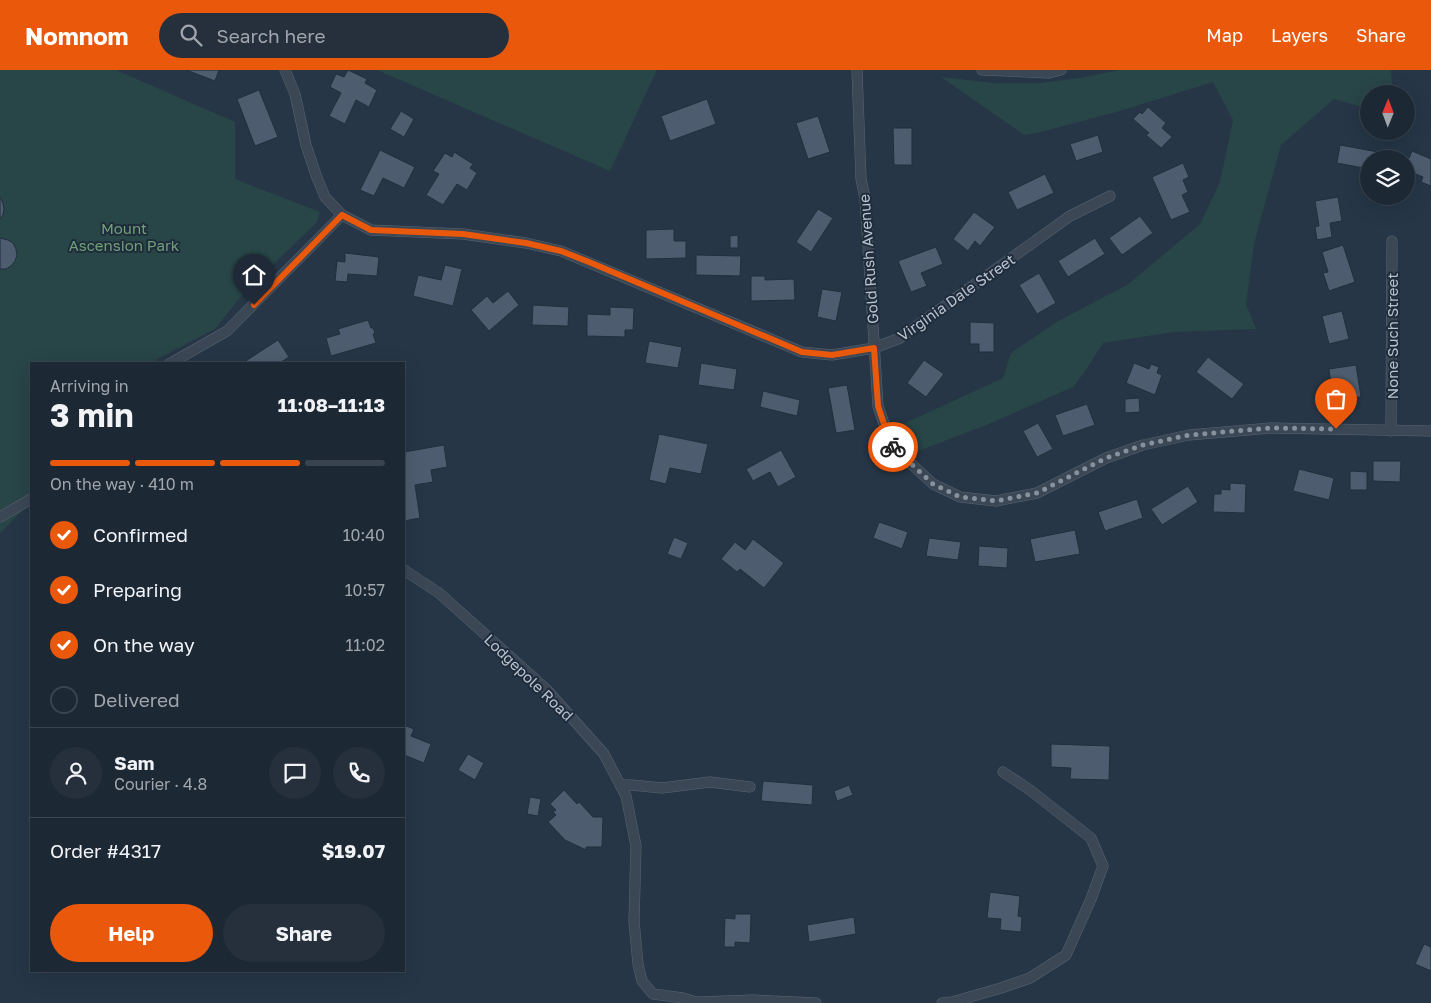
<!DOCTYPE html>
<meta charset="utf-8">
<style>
:root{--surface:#1c2834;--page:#25303c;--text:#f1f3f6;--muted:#a0a6ac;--line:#3a444f;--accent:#ea580c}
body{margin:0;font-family:"Golos Text",sans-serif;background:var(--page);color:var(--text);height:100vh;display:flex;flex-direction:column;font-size:19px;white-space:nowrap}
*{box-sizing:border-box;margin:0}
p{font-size:16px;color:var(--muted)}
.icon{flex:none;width:28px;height:28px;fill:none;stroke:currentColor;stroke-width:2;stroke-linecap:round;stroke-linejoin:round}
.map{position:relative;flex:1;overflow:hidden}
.drawer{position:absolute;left:30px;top:292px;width:375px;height:610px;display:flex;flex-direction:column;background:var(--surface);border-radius:0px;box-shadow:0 5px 20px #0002,0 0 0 1px var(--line)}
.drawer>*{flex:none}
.needle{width:32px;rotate:1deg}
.fabs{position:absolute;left:1360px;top:15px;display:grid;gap:10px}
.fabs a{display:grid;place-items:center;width:55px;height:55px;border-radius:50%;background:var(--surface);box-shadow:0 5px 20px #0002,0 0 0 1px var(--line);font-size:25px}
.pin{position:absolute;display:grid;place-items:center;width:42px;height:42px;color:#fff;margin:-51px -21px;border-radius:50% 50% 50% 0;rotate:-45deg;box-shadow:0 0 5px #0007}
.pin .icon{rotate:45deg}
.courier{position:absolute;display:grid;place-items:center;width:50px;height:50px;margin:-25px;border:4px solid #ea580c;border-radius:50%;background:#fff;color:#222;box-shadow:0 1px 6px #0007}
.summary em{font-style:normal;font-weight:700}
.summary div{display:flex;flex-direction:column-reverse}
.summary{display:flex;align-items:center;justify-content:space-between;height:85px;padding:0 20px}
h1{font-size:32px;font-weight:700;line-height:38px}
.bar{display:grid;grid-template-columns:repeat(4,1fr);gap:8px 5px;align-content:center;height:60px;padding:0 20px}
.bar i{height:6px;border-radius:4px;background:var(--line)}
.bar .active{background:var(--accent)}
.bar p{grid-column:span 4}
.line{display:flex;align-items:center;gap:12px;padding:0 20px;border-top:1px solid var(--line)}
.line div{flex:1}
.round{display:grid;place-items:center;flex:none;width:52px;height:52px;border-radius:26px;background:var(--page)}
ol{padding:0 20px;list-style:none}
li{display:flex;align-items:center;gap:15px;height:55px}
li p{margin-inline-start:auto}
li .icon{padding:5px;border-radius:50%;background:var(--accent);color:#fff;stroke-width:4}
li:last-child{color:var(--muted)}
li i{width:28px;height:28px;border:2px solid var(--line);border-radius:50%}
.button{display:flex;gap:10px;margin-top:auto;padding:10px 20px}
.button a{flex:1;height:58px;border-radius:30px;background:var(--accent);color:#fff;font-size:20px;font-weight:700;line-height:58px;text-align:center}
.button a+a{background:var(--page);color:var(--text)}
header{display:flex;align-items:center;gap:30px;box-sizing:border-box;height:70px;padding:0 25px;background:var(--accent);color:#fff}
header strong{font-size:24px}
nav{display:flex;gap:28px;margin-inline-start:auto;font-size:18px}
.search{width:350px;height:45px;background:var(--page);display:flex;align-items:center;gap:12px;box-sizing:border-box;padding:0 18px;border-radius:28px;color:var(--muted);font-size:19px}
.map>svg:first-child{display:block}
</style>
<header>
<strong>Nomnom</strong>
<div class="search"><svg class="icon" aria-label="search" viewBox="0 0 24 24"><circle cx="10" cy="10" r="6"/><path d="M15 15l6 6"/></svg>Search here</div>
<nav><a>Map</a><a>Layers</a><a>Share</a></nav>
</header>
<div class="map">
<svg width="1431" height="933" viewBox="0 0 1431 933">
<rect width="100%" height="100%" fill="#263646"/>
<g fill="#284547">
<path d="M0 0H116L235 52V109L320 142 317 152 242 225 215 259 148 294H31V432L0 463Z"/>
<path d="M377 0H657L610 101Z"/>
<path d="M1119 0H1391L1393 24H1369V39L1334 29 1281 75 1254 174 1246 234 1256 259 1174 262 1103 273 1084 303 1073 317 989 354 913 383 904 372 897 357 1003 308 1011 283 1058 251 1127 215 1200 154 1220 112 1233 50 1213 12 1120 41 1037 63 1024 65 941 7 994 13H1040L1080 8Z"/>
</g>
<g fill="#4d5d6f" stroke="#212e3d">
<path d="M186 0H219L215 11Z"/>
<path d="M348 0 367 9 365 13 377 20 369 37 356 30 345 54 329 46 341 23 330 17 336 4 344 7Z"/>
<path d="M259 20 278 67 255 76 237 29Z"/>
<path d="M707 29 716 54 670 71 661 46Z"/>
<path d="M1148 37 1166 53 1162 58 1172 67 1161 78 1146 65 1149 63 1133 49 1140 42 1142 44Z"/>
<path d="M401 41 414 49 404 67 390 59Z"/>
<path d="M818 46 830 82 808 89 796 53Z"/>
<path d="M893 58H912V95H894Z"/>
<path d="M1098 65 1103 82 1076 91 1070 74Z"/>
<path d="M1340 75 1389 84 1388 89H1369V99L1337 93Z"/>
<path d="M380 80 415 97 404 118 383 108 374 126 360 120Z"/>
<path d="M1412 81 1431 89V116L1421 112 1423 107 1406 100V95Z"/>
<path d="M454 82 473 94 470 98 477 103 467 120 457 114 443 135 426 125 439 104 433 101 445 83 452 87Z"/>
<path d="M1183 93 1189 107 1183 110 1188 122 1182 125 1190 142 1171 150 1152 107Z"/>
<path d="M1045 104 1054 123 1017 140 1008 122Z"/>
<path d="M0 127 3 133 4 139 3 145 0 149Z"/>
<path d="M1338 127 1342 151 1330 153 1332 167 1317 170 1315 157 1319 156 1315 131Z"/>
<path d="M818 139 833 148 811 182 796 172Z"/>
<path d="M974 142 995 157 980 176 975 171 968 181 953 169Z"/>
<path d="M1140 146 1153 163 1122 185 1109 168Z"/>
<path d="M674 159V171H686V188L646 189V160Z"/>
<path d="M738 165V178H730V166Z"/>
<path d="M0 168 8 170 13 173 16 179 17 185 15 191 11 196 6 199H0Z"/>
<path d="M1095 168 1105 184 1068 207 1058 191Z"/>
<path d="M1343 175 1355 212 1329 221 1323 203 1328 202 1322 182Z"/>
<path d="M936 177 943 194 921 203 927 216 911 222 898 191Z"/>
<path d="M345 183 379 187 377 206 348 204 347 212 335 211 337 191 345 192Z"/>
<path d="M696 185 741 186 740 206 696 205Z"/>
<path d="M445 195 462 199 453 236 413 226 418 205 441 210Z"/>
<path d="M1039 203 1056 233 1037 244 1019 215Z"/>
<path d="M751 206H765V210L794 209 795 230 751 231Z"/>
<path d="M822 219 842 222 836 251 817 247Z"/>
<path d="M508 221 519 235 489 261 471 240 487 226 493 233Z"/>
<path d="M533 235 569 237 568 256 532 255Z"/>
<path d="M610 237 634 238 633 260H625V267L587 266V244L610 245Z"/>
<path d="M1342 241 1349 269 1329 274 1322 246Z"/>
<path d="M368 250 371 258H373L375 263 373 264 376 273 331 286 326 268 340 264 338 259Z"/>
<path d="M970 252 994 253V282H979V274H970Z"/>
<path d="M278 270 289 287 278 294H241Z"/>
<path d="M649 271 682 277 678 298 645 293Z"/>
<path d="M1208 287 1244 314 1232 329 1196 302Z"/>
<path d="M924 290 944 304 926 327 907 313Z"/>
<path d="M701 293 737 299 734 320 698 315Z"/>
<path d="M1134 293 1149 299 1151 294 1159 297 1157 303 1162 305 1155 325 1126 313Z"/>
<path d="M1356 295 1361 327 1333 330 1329 299Z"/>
<path d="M847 315 855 360 836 363 828 318Z"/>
<path d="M763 321 800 330 797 346 760 337Z"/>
<path d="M1139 328 1140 342 1125 343V329Z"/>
<path d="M1087 334 1095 355 1063 366 1055 345Z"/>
<path d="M1038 353 1053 379 1037 387 1023 361Z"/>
<path d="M659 364 708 374 701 404 670 398 666 414 649 410Z"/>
<path d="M444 375 447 397 431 400 433 412 415 415 420 448 404 451V382Z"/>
<path d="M781 380 796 407 778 417 770 402 753 411 746 399Z"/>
<path d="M1373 391H1401L1400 412 1373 411Z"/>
<path d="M1299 399 1334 408 1329 430 1293 421Z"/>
<path d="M1350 401 1367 402V420H1350Z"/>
<path d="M1230 413 1246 414 1245 443 1213 442 1214 424H1221V419L1230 420Z"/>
<path d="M1188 416 1198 432 1162 455 1151 439Z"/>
<path d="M1137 429 1143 448 1105 461 1098 442Z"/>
<path d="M879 452 908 462 902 479 873 468Z"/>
<path d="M1075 460 1080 484 1035 492 1030 469Z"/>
<path d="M674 467 688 473 681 489 667 484Z"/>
<path d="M929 468 961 472 958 490 926 486Z"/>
<path d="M753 469 784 493 764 518 740 499 737 502 721 489 735 472 745 480Z"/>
<path d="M979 476 1008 478 1007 498 978 496Z"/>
<path d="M404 655 414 659 411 666 431 674 424 693 404 685Z"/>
<path d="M1051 674 1110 676 1109 710 1070 709 1071 698 1051 697Z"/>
<path d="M468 684 484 693 475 710 458 700Z"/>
<path d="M763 711 813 715 812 735 761 731Z"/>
<path d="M849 715 853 725 837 731 834 721Z"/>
<path d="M564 720 577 734 579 732 593 747H603L602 777H586V780L565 770 548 752 556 745 553 742 556 740 550 734Z"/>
<path d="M530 727 541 729 538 746 527 744Z"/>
<path d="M990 822 1020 826 1018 846 1022 847 1021 862 1000 860 1001 849 987 848Z"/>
<path d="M735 844H751L750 873 735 872V877H724L725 848 735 849Z"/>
<path d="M854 847 856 864 809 872 807 855Z"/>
<path d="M1424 874 1431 877V901L1415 894Z"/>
</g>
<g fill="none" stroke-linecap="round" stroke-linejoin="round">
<g stroke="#596572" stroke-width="11">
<g id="street">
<path d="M285 0 295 24 306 75 316 105 325 127 342 145 371 160 463 164 526 173 561 181 802 282 832 285 874 278 900 268 1070 146 1110 126"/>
<path d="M857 0 861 109 865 128 878 336 891 375 933 414 960 427 996 431 1037 423 1106 388 1143 375 1189 365 1271 358 1431 361"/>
<path d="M982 0 1049 3 1061 0"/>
<path d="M169 294 227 261 342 145"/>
<path d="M1391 361 1392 171"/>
<path d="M0 447 31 429"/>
<path d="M404 500 439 523 546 619 604 684 626 726 636 776 634 851 638 894 642 911 653 924 683 928 699 933"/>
<path d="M620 715H631L662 718 710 712 750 717"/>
<path d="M698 932 753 930 816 933"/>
<path d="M942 933 952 932 1001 918 1030 908 1066 885 1091 829 1103 796 1091 768 1030 720 1003 702"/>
</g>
</g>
<use href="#street" stroke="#3b4755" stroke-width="10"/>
</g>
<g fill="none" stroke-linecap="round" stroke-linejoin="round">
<path stroke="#86919e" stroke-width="5" stroke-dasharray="0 9" d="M893 377 933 414 960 427 996 431 1037 423 1106 388 1143 375 1189 365 1271 358 1336 359"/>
<path stroke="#ea580c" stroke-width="6" d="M254 235 342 145 371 160 463 164 526 173 561 181 589 192 802 282 832 285 874 278 878 336 891 375 893 377"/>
</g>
<g text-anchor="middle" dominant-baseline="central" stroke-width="4" stroke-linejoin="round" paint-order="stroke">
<g font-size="15" fill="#6fa077" stroke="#1f2c3b">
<text x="124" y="158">Mount<tspan x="124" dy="17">Ascension Park</tspan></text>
</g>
<g font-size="15" fill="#b9c2ce" stroke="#1f2c3b">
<text transform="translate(868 189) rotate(-94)">Gold Rush Avenue</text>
<text transform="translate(956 227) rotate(-35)">Virginia Dale Street</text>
<text transform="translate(1392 266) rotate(-90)">None Such Street</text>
<text transform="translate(529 607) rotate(44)">Lodgepole Road</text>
</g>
</g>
</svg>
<div class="fabs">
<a><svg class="needle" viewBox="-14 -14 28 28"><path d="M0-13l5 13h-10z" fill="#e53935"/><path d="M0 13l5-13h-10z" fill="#a0a6ac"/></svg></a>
<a><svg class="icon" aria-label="layers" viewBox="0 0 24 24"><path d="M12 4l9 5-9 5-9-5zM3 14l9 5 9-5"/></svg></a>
</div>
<div class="pin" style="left:1336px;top:359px;background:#ea580c"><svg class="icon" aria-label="bag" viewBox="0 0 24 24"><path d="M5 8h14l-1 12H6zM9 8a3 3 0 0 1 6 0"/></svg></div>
<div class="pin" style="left:254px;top:235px;background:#1f2937"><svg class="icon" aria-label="home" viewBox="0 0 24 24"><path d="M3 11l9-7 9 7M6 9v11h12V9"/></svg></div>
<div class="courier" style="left:893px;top:377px"><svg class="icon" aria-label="bike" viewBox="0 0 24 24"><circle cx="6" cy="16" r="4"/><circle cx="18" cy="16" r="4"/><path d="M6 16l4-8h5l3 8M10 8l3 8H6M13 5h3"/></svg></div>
<section class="drawer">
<div class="summary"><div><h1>3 min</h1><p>Arriving in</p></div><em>11:08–11:13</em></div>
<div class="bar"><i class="active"></i><i class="active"></i><i class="active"></i><i></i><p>On the way · 410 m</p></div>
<ol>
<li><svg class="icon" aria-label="check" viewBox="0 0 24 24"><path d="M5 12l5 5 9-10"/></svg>Confirmed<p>10:40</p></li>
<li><svg class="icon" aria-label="check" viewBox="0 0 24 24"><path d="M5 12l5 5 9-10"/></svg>Preparing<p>10:57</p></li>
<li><svg class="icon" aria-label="check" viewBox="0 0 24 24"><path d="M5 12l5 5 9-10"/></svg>On the way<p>11:02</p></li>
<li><i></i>Delivered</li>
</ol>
<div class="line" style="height:90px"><a class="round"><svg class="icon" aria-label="person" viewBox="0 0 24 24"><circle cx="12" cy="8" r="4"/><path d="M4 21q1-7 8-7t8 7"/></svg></a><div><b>Sam</b><p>Courier · 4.8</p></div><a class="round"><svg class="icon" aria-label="chat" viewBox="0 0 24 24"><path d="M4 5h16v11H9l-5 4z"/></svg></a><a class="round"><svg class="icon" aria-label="phone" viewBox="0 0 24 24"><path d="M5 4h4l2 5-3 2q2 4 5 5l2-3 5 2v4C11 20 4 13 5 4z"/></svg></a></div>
<div class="line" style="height:65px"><div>Order #4317</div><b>$19.07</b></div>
<div class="button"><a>Help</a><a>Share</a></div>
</section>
</div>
